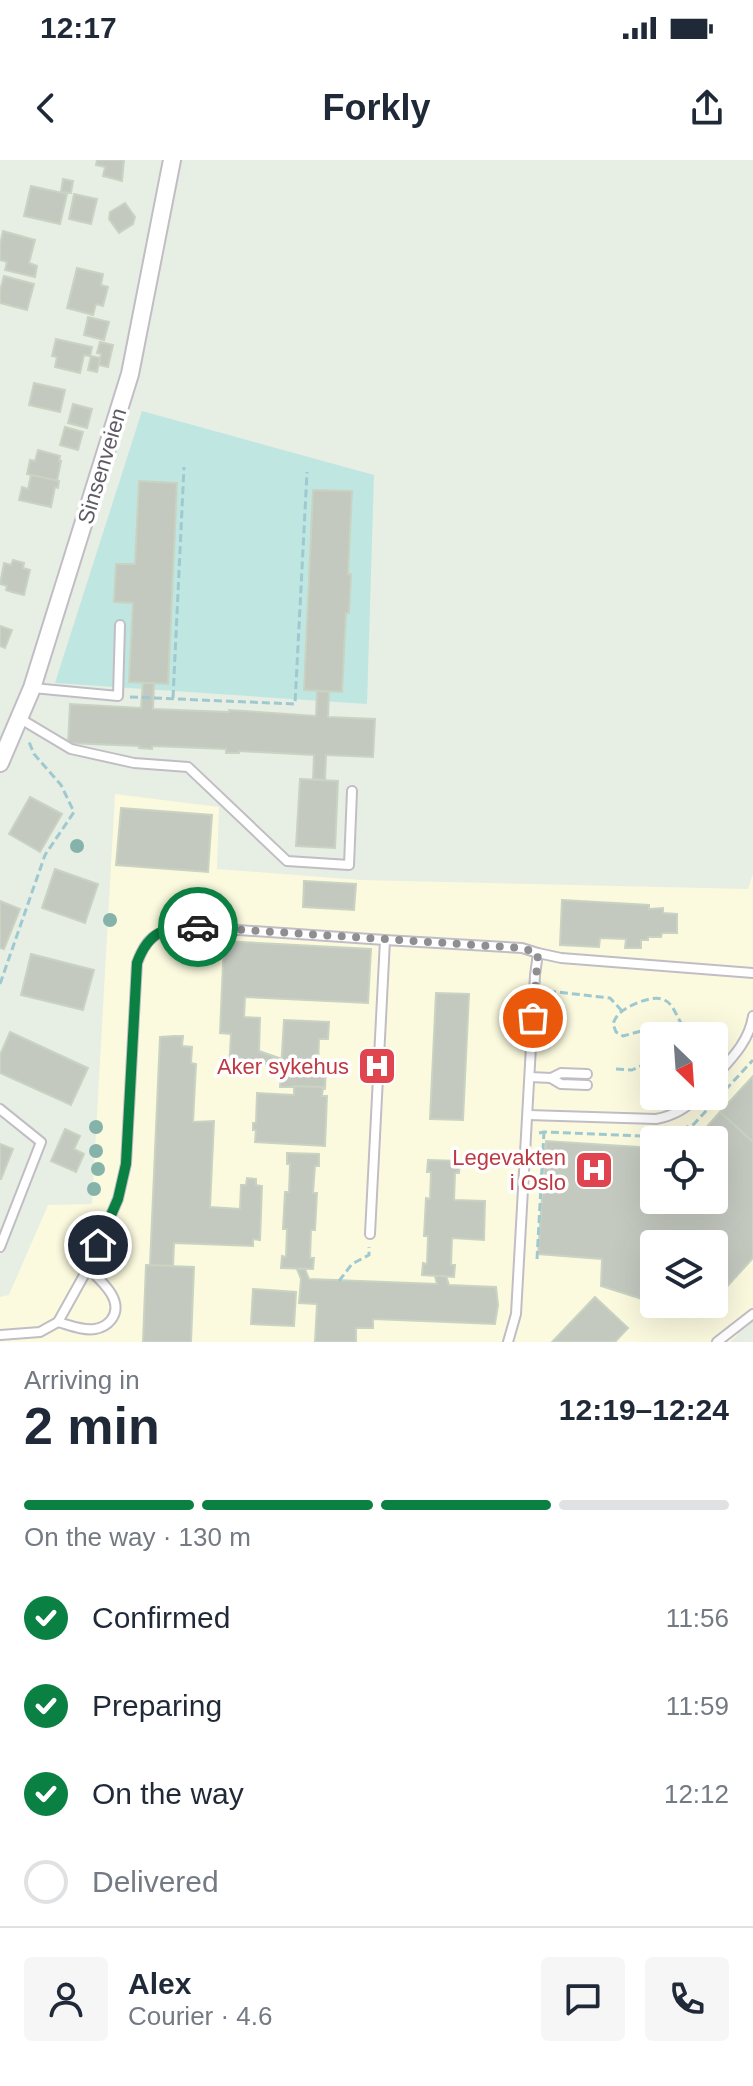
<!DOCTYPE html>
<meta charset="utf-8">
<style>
:root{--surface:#fff;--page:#f6f6f7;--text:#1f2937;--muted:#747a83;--line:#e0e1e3;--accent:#0b8043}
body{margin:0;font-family:Arial,sans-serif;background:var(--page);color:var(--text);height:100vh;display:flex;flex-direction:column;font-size:30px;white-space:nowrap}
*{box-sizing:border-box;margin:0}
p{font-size:26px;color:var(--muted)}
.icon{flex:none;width:44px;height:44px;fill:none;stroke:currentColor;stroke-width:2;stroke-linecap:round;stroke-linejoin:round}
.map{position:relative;height:1182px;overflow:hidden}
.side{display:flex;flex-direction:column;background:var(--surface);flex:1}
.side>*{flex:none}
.needle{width:52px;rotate:155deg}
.buttons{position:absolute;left:640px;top:862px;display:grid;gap:16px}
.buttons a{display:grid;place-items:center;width:88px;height:88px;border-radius:8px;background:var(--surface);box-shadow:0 8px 32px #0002;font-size:40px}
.pin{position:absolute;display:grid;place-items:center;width:68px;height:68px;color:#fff;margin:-34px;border:4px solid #fff;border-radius:50%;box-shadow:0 2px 8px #0007}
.courier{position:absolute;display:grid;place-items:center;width:80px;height:80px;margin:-40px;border:6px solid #0b8043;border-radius:50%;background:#fff;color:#222;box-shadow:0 2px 10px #0007}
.headline em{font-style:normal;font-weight:600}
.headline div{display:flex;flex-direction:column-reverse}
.headline{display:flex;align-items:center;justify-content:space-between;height:136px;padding:0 24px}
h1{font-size:52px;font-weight:600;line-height:60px}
.bar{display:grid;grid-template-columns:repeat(4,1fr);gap:12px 8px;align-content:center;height:96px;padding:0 24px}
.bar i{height:10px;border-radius:6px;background:var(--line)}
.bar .current{background:var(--accent)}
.bar p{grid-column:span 4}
.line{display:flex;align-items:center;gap:20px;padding:0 24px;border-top:2px solid var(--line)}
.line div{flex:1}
.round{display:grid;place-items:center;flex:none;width:84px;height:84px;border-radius:8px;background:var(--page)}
ol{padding:0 24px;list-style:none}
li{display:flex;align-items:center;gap:24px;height:88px}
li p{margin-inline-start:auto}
li .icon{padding:8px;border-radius:50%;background:var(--accent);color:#fff;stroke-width:4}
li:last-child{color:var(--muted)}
li i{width:44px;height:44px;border:4px solid var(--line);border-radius:50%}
.status{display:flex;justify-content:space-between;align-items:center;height:56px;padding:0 40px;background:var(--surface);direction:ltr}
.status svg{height:22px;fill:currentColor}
header{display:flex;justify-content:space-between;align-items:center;height:104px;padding:0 24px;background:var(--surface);font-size:36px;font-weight:600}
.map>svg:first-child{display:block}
</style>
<div class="status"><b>12:17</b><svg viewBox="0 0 49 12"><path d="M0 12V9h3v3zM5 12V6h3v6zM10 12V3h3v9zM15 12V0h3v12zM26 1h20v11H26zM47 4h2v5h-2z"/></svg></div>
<header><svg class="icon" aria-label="back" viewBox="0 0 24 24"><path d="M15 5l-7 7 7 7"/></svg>Forkly<svg class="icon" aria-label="share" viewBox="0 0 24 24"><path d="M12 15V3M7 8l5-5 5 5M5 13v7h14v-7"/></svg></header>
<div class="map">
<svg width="753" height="1182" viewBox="0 0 753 1182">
<rect width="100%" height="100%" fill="#e7eee3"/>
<path fill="#fbfadf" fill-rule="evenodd" d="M115 634 219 647 217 709 361 720 748 729 753 714V1154L737 1175 730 1182H0V1137L9 1135 48 1045 92 1044ZM654 876H714V936H654ZM654 980H714V1040H654ZM654 1084H714V1144H654Z"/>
<path fill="#c0e6e1" d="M142 251 374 315 367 544 55 523Z"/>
<g fill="#c4c9c0" stroke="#c9d3c2" stroke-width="2">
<path d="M97 0H124L122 21 103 16 105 7 96 5Z"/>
<path d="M63 19 73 21 71 33 61 32Z"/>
<path d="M31 26 67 34 60 64 24 56Z"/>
<path d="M74 34 97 39 91 64 69 59Z"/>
<path d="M125 43 135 57 133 64 119 73 109 59 110 52Z"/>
<path d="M3 71 35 80 29 103 37 106 35 117 5 110 7 102 0 100V85Z"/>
<path d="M77 108 103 114 101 125 108 127 103 146 96 144 93 155 67 148Z"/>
<path d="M4 116 34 124 27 150 0 143V131Z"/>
<path d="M88 157 109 162 104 180 84 175Z"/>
<path d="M56 179 92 187 90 196 84 195 80 213 55 207 57 197 52 196Z"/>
<path d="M100 182 113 185 108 207 99 205 101 194 97 193Z"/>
<path d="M91 196 100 198 97 212 88 210Z"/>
<path d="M34 223 65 230 60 252 29 245Z"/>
<path d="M73 244 92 249 87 268 68 263Z"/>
<path d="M65 267 83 272 78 290 60 285Z"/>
<path d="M38 290 60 296 59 301H61L57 321 27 314 30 300 35 301Z"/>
<path d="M31 315 59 321 58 328 55 327 51 347 19 340 22 327 28 329Z"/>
<path d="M139 321 177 323 168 524 129 522 133 443 114 442 116 404H135Z"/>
<path d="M313 330 352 331 348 414H351L349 453H346L342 532 304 530Z"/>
<path d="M13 400 24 403 23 408 30 410 24 435 12 432 6 430 7 426 0 424 4 403 11 405Z"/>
<path d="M0 466 12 470 5 488 0 486Z"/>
<path d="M143 523H154L153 549 229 552V550L316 556 317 531 329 532 328 557 375 559 373 597 326 595 325 620 313 619 314 595 239 591V593H226V589L152 586V589L139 588V586L68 583 70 544 141 548Z"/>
<path d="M300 619 338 621 335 688 296 686Z"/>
<path d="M30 637 62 654 40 692 9 674Z"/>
<path d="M121 648 212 655 208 712 116 705Z"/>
<path d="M55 709 98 724 85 763 42 748Z"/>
<path d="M304 721 356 724 354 750 303 747Z"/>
<path d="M562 740 649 745V749L663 748V753L677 754V773H662L661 777H648V780H641V788H625L626 779 600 778 599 787 560 785Z"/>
<path d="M0 741 20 749 4 789 0 788Z"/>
<path d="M224 781 371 789 368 843 245 837 244 857 260 858 259 891 282 899 281 909 258 901V911L229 909 231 874 220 873Z"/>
<path d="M31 794 94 810 83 850 21 835Z"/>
<path d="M436 833 469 834 463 960 430 959Z"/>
<path d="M284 860 329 862 328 879H319L318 908H326L325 929 294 926V927H280Z"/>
<path d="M10 872 88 908 71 945 0 913V895Z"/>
<path d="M174 876H183L182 886 192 887 191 903 196 904 193 962 214 961 210 1047 240 1049 241 1025H246L247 1018 256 1019V1025L262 1026 260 1080 253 1079V1086L174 1083 173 1106 150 1105 160 877Z"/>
<path d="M753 916V982L720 952Z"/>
<path d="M294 926 323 927 322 936H327L325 986 255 982 256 970H253V963H256L257 933 294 935Z"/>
<path d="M720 952 753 982V1098L714 1141V1084H654V1143L601 1126 602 1099 538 1094 546 981 654 988V1040H714V980H695Z"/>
<path d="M65 969 80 976 74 989 84 994 76 1012 51 1001Z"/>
<path d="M0 984 13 989 1 1019H0Z"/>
<path d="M287 993 319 994V1006H315L313 1033H317L315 1070H311L310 1098H314L313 1109 281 1108 282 1096 286 1097 287 1069H283L285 1032H289L290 1004H287Z"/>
<path d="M428 1000 460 1001 459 1013H455L454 1040 485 1041 484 1080 452 1078 451 1105H455L454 1117 422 1115 423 1103 427 1104 428 1076H424L426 1038 430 1039 431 1012H427Z"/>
<path d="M146 1105 194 1107 191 1182H143Z"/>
<path d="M297 1109H305L309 1119 437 1124 435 1116H446L449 1125 496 1127 498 1145 495 1164 373 1159V1168H356V1182H315L317 1144 299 1143 301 1119Z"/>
<path d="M253 1129 296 1132 294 1166 251 1164Z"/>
<path d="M595 1137 628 1168 615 1182H552Z"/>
<path d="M658 1144H711L699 1157Z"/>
</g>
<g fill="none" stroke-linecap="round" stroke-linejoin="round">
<g stroke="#c1bdc5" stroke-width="12">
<g id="lane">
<path d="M33 528 118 536 120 465"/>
<path d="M19 558 71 589 134 603 188 607 287 701 349 705 352 631"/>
<path d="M530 917 551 918 561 924 587 925"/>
<path d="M551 918 561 913 587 914"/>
<path d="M714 918C731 899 749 882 753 856"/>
<path d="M0 949 41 982 0 1087"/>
<path d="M528 955 656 959C673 956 686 949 698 936"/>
<path d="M370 1074 385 780"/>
<path d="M58 1162C69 1165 83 1171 95 1169 101 1168 107 1165 111 1160 126 1141 100 1120 88 1108"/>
<path d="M0 1175 40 1172 58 1162 88 1108 118 1039 126 1004 137 803C146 778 155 772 181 766L385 780 522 788 538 793"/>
<path d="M508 1182 516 1154 535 815 538 793 561 798 753 813"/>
<path d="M717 1182 753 1154"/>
</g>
</g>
<g stroke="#c1bdc5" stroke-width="20">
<path id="street" d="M0 603 32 528 130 214 172 0"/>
</g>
<g stroke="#9fc9d0" stroke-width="3" stroke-dasharray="8 4" stroke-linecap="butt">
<path d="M130 537 295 544 307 312"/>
<path d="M173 538 184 307"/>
<path d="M0 824 45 695 74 652 61 625 34 594 29 582"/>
<path d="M548 831 610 838 622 851"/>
<path d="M661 876 652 868 623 876 616 872 613 864C617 852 626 848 637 843 679 826 670 859 692 876"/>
<path d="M616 909 632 910 654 900"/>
<path d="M539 973 544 972 664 977 694 964 753 900"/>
<path d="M537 1099 544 972"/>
<path d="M339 1121 352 1104 369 1095V1087"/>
</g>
<use href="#lane" stroke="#fff" stroke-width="8"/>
<use href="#street" stroke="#fff" stroke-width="16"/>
</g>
<g fill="#85b3aa">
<circle cx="77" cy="686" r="7"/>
<circle cx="110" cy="760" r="7"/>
<circle cx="96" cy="967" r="7"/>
<circle cx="96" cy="991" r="7"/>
<circle cx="98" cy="1009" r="7"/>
<circle cx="94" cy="1029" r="7"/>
</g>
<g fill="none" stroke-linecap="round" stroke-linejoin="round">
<path stroke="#8f8e90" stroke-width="8" stroke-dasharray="0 14.4" d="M198 767 522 788 538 793 533 858"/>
<path stroke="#0b8043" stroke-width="10" d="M98 1085 118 1039 126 1004 137 803C148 772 166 765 198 767"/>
</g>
<defs>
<g id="hospital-square" transform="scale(2)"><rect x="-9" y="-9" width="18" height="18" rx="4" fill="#e0444e" stroke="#fff"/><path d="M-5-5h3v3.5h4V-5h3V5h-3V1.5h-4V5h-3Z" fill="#fff"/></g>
</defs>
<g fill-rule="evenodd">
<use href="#hospital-square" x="377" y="906"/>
<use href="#hospital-square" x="594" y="1010"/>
</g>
<g text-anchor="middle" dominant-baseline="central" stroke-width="7" stroke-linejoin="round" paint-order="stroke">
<g font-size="22" fill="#5f5b64" stroke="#fff">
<text transform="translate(102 306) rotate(-73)">Sinsenveien</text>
</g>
<g font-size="22" fill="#be3a42" stroke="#fff" text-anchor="end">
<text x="349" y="906">Aker sykehus</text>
<text x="566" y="997">Legevakten<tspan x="566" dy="25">i Oslo</tspan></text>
</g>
</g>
</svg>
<div class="buttons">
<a><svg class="needle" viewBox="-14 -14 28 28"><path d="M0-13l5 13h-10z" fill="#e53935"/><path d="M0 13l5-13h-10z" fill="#747a83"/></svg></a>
<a><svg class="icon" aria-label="locate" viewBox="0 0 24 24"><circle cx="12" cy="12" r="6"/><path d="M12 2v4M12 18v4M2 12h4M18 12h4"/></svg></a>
<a><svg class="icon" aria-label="layers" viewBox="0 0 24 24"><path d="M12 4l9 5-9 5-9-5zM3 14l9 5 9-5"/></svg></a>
</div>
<div class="pin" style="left:533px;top:858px;background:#ea580c"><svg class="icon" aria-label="bag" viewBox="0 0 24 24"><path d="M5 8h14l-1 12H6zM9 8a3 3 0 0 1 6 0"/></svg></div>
<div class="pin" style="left:98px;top:1085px;background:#1f2937"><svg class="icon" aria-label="home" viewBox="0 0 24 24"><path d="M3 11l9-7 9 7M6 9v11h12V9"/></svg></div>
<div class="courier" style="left:198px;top:767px"><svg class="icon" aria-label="car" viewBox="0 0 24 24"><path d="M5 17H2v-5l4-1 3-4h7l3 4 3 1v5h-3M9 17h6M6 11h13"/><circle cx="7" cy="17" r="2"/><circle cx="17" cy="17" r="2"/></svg></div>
</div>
<section class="side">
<div class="headline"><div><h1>2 min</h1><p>Arriving in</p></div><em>12:19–12:24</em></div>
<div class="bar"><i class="current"></i><i class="current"></i><i class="current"></i><i></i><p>On the way · 130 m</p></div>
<ol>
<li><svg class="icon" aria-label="check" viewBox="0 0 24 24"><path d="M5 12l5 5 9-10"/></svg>Confirmed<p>11:56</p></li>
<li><svg class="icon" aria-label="check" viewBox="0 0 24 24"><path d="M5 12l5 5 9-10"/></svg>Preparing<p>11:59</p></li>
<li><svg class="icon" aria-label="check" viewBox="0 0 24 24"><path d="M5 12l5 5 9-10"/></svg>On the way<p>12:12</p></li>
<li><i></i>Delivered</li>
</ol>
<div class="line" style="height:144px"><a class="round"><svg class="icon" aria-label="person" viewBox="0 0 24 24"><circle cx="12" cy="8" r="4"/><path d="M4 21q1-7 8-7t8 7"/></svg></a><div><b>Alex</b><p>Courier · 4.6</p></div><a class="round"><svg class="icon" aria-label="chat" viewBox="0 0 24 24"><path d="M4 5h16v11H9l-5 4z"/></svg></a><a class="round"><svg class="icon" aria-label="phone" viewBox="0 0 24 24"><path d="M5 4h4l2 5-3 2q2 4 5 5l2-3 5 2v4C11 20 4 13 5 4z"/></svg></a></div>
</section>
